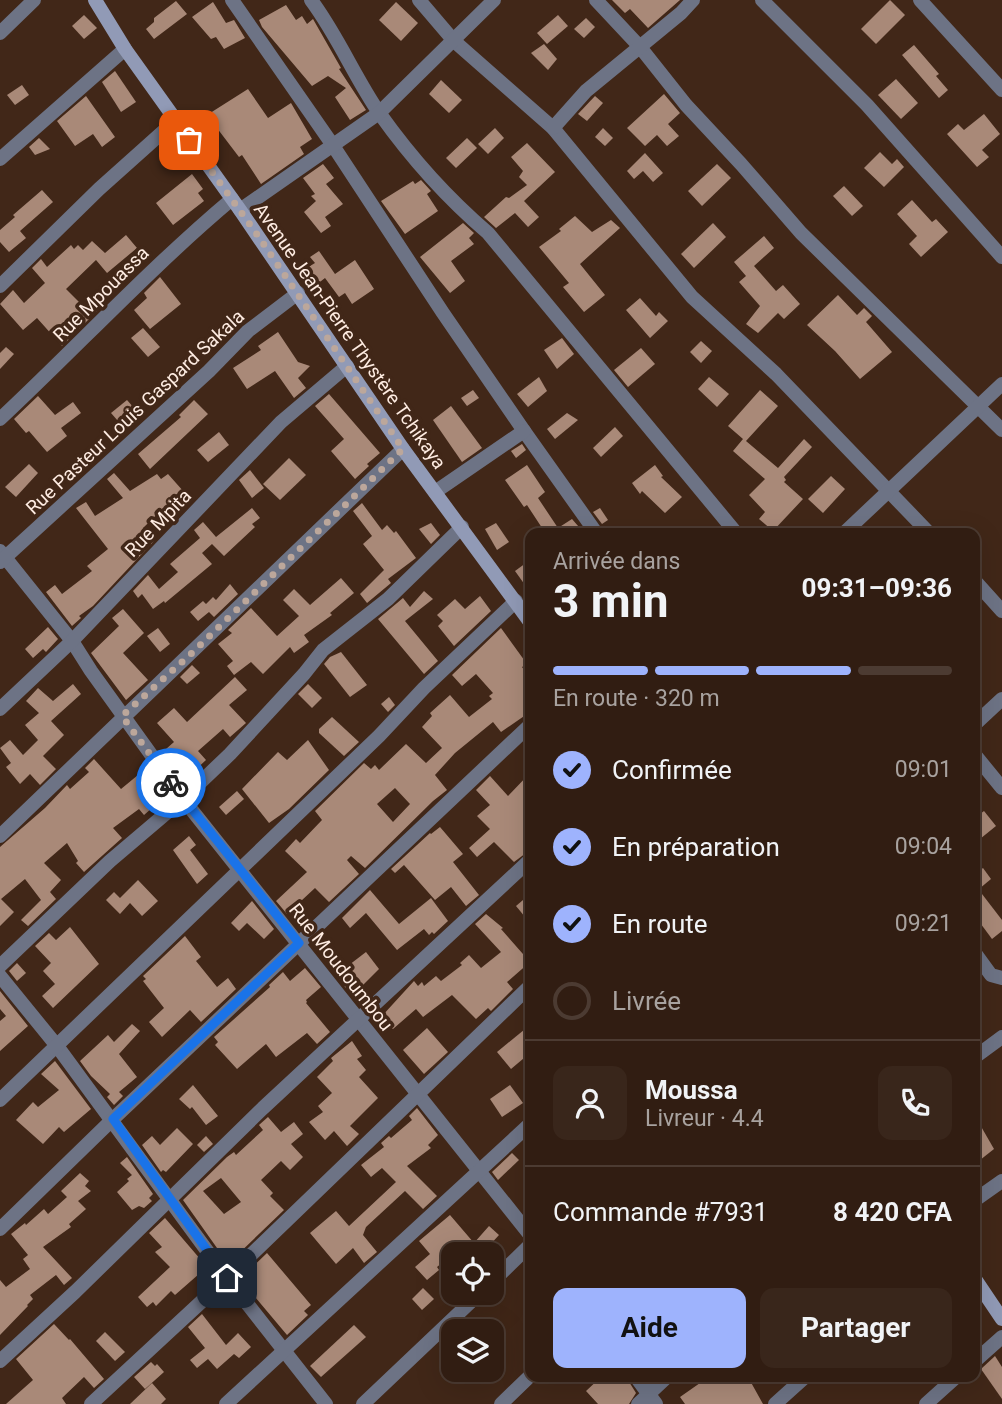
<!DOCTYPE html>
<html lang="fr">
<meta charset="utf-8">
<style>
:root{--surface:#311d12;--page:#39261b;--text:#f1f3f6;--muted:#a8a29f;--line:#4c3b32;--accent:#9eb3fd}
body{margin:0;font-family:Roboto,sans-serif;background:var(--page);color:var(--text);height:100vh;display:flex;flex-direction:column;font-size:26px;white-space:nowrap}
*{box-sizing:border-box;margin:0}
p{font-size:23px;color:var(--muted)}
.icon{flex:none;width:38px;height:38px;fill:none;stroke:currentColor;stroke-width:2;stroke-linecap:round;stroke-linejoin:round}
.map{position:relative;flex:1;overflow:hidden}
.panel{position:absolute;left:525px;top:528px;width:455px;height:854px;display:flex;flex-direction:column;background:var(--surface);border-radius:14px;box-shadow:0 7px 28px #0002,0 0 0 2px var(--line)}
.panel>*{flex:none}
.tools{position:absolute;left:441px;top:1242px;display:grid;gap:14px}
.tools a{display:grid;place-items:center;width:63px;height:63px;border-radius:14px;background:var(--surface);box-shadow:0 7px 28px #0002,0 0 0 2px var(--line);font-size:35px}
.pin{position:absolute;display:grid;place-items:center;width:60px;height:60px;color:#fff;margin:-30px;border-radius:14px;box-shadow:0 4px 10px #0006}
.courier{position:absolute;display:grid;place-items:center;width:70px;height:70px;margin:-35px;border:5px solid #1a73e8;border-radius:50%;background:#fff;color:#222;box-shadow:0 2px 9px #0007}
.overview em{font-style:normal;font-weight:700}
.overview div{display:flex;flex-direction:column-reverse}
.overview{display:flex;align-items:center;justify-content:space-between;height:119px;padding:0 28px}
h1{font-size:46px;font-weight:700;line-height:52px}
.bar{display:grid;grid-template-columns:repeat(4,1fr);gap:10px 7px;align-content:center;height:84px;padding:0 28px}
.bar i{height:9px;border-radius:5px;background:var(--line)}
.bar .selected{background:var(--accent)}
.bar p{grid-column:span 4}
.line{display:flex;align-items:center;gap:18px;padding:0 28px;border-top:2px solid var(--line)}
.line div{flex:1}
.round{display:grid;place-items:center;flex:none;width:74px;height:74px;border-radius:14px;background:var(--page)}
ol{padding:0 28px;list-style:none}
li{display:flex;align-items:center;gap:21px;height:77px}
li p{margin-inline-start:auto}
li .icon{padding:7px;border-radius:50%;background:var(--accent);color:#111;stroke-width:4}
li:last-child{color:var(--muted)}
li i{width:38px;height:38px;border:4px solid var(--line);border-radius:50%}
.button{display:flex;gap:14px;margin-top:auto;padding:14px 28px}
.button a{flex:1;height:80px;border-radius:14px;background:var(--accent);color:#111;font-size:28px;font-weight:700;line-height:80px;text-align:center}
.button a+a{background:var(--page);color:var(--text)}
.map>svg:first-child{display:block}
</style>
<div class="map">
<svg width="1002" height="1404" viewBox="0 0 1002 1404">
<rect width="100%" height="100%" fill="#412718"/>
<g fill="#a98978" fill-rule="evenodd">
<path d="M612 0H680L648 28 630 9 625 13Z"/>
<path d="M890 0 905 15 876 44 861 29Z"/>
<path d="M176 1 187 14 154 39 146 29 154 22V18Z"/>
<path d="M213 2 226 23 234 20 245 38 224 49 216 37 211 39 192 17Z"/>
<path d="M396 2 418 23 401 41 379 20Z"/>
<path d="M286 5 296 20 302 16 307 24 313 19 341 68 339 69 366 110 350 120 335 97 346 88 328 76 312 86 262 27 259 20Z"/>
<path d="M84 15 97 28 84 39 72 26Z"/>
<path d="M558 15 568 26 547 44 537 33Z"/>
<path d="M586 18 595 27 584 38 574 29Z"/>
<path d="M544 44 557 59 548 70 531 53Z"/>
<path d="M914 45 939 74 936 76 948 90 939 98 902 55Z"/>
<path d="M115 71 136 102 121 112 102 82Z"/>
<path d="M896 79 918 103 901 119 878 95Z"/>
<path d="M441 80 462 100 449 113 429 94Z"/>
<path d="M22 85 29 95 15 105 7 95Z"/>
<path d="M248 89 268 118 291 103 312 139 300 147 304 154 261 184 242 155 239 157 207 115Z"/>
<path d="M664 94 680 113 668 124 679 136 667 146 657 135 645 146 627 128Z"/>
<path d="M86 96 115 137 102 147 93 134 75 146 57 121Z"/>
<path d="M595 96 603 103 587 121 578 114Z"/>
<path d="M984 114 1000 134 982 150 989 157 977 167 947 134 958 124 964 130Z"/>
<path d="M495 128 504 138 488 154 478 144Z"/>
<path d="M603 128 613 138 605 146 595 137Z"/>
<path d="M39 138 50 149 35 155 29 147Z"/>
<path d="M467 138 477 148 456 168 446 158Z"/>
<path d="M527 143 555 172 524 201 539 217 528 227 515 213 496 228 484 217 506 197 509 198 527 185 519 177 523 171 511 157Z"/>
<path d="M880 152 892 164 897 159 904 167 884 187 864 168Z"/>
<path d="M645 153 663 173 653 182 643 171 634 179 627 171Z"/>
<path d="M323 164 334 178 326 184 343 204 325 217 331 226 321 233 304 212 316 201 311 196 315 194 303 178Z"/>
<path d="M717 164 731 178 702 206 688 191Z"/>
<path d="M192 174 203 189 198 193 204 201 173 225 156 203Z"/>
<path d="M421 180 431 191 427 194 438 211 405 234 381 201 413 181 415 184Z"/>
<path d="M844 186 863 206 852 216 833 196Z"/>
<path d="M42 190 53 202 20 231 26 238 9 252 0 242V230L15 217 13 215Z"/>
<path d="M912 200 932 222 936 219 948 232 921 257 909 244 917 236 897 214Z"/>
<path d="M575 216 592 232 611 220 620 228 580 264 605 295 584 312 563 287 569 283 539 247 561 231 559 229Z"/>
<path d="M463 223 474 233 469 238 474 244 451 261 465 281 450 293 420 257Z"/>
<path d="M713 223 726 237 694 268 681 254Z"/>
<path d="M126 235 137 248 107 273 96 260 66 289 87 310 92 305 97 311 62 346 37 318 23 330 0 304 13 290 24 303 45 283 32 268 41 259 47 267 71 245 74 249 78 245 83 250 92 241 105 253Z"/>
<path d="M764 236 774 248 754 266 776 291 783 285 800 304 784 319 778 313 758 333 746 324 760 306 739 282 746 276 734 262Z"/>
<path d="M319 251 335 274 355 260 374 289 352 304 345 293 339 297 325 278 316 285 305 269 315 263 310 257Z"/>
<path d="M160 277 181 304 150 329 134 310 147 298 144 293Z"/>
<path d="M838 295 857 315 864 308 872 316 866 322 892 352 860 379 835 351 807 325Z"/>
<path d="M640 298 656 316 659 312 668 321 650 338 626 310Z"/>
<path d="M143 328 160 347 148 357 131 338Z"/>
<path d="M278 332 298 362 310 366 298 378 306 388 294 398 275 371 247 389 233 368 261 350 258 346Z"/>
<path d="M562 338 574 354 557 369 544 350Z"/>
<path d="M701 341 712 351 701 363 690 352Z"/>
<path d="M6 347 14 354 0 369V353Z"/>
<path d="M641 348 655 364 628 387 614 370Z"/>
<path d="M539 377 547 391 528 407 517 394Z"/>
<path d="M709 377 729 394 717 407 698 389Z"/>
<path d="M473 390 479 398 467 406 461 398Z"/>
<path d="M760 390 778 406 746 441 778 468 804 439 812 447 784 477 786 480 784 482 803 499 773 531 759 519 765 512 749 495 765 479 733 451 743 439 728 426Z"/>
<path d="M329 394 380 453 367 464 369 466 355 479 331 451 344 439 315 406Z"/>
<path d="M38 396 55 415 73 402 81 413 61 428 67 436 47 452 29 431 26 433 14 419Z"/>
<path d="M127 400 141 416 125 429 111 413Z"/>
<path d="M194 400 208 414 150 469 138 454 181 417 179 415Z"/>
<path d="M451 406 482 448 462 462 433 420Z"/>
<path d="M567 413 578 420 555 439 547 429Z"/>
<path d="M615 427 623 436 601 457 593 448Z"/>
<path d="M219 432 229 445 208 462 197 450Z"/>
<path d="M522 444 526 450 516 458 511 451Z"/>
<path d="M289 458 306 475 280 500 263 484Z"/>
<path d="M29 464 38 473 16 497 5 487Z"/>
<path d="M527 465 545 492 538 498 558 528 572 519 585 534H546L527 505 524 507 505 480Z"/>
<path d="M655 465 663 476 661 477 682 497 665 513 642 491 640 494 632 483Z"/>
<path d="M250 470 264 488 252 498 239 480Z"/>
<path d="M114 473 130 491 157 474 161 479 168 474 184 492 176 499 175 497 143 528 154 541 93 606 79 616 81 618 72 626 46 592 55 585 62 594 92 571 87 566 108 549 76 508 86 502 95 516 123 498 107 479Z"/>
<path d="M831 476 845 489 823 513 808 499Z"/>
<path d="M362 503 382 530 387 525 394 533 396 531 416 558 388 579 391 583 367 603 360 594 384 570 363 544 372 536 353 511Z"/>
<path d="M252 508 260 518 252 524 255 527 224 556 212 544 202 553 212 564 165 603 164 601 153 609 142 594 138 598 133 591 148 575 159 589 178 572 170 564 200 538 194 530 203 522 216 537Z"/>
<path d="M600 508 608 520 602 524 593 512Z"/>
<path d="M431 523 440 535 431 544 419 529Z"/>
<path d="M496 523 509 542 497 550 485 529Z"/>
<path d="M530 560V592L515 571Z"/>
<path d="M341 578 354 593 330 613 332 615 304 635 309 642 294 653 290 647 263 674 251 662 234 675 227 666 233 661 218 644 232 633 228 630 251 608 277 636 299 616 283 600 294 589 310 605Z"/>
<path d="M230 584 238 594 214 617 209 612 198 621 190 612 203 601 206 604 213 597 216 600Z"/>
<path d="M424 591 433 599 405 621 438 661 424 674 378 619 403 598 410 607Z"/>
<path d="M480 596 491 611 454 646 438 626 443 621 437 615 455 599 465 609Z"/>
<path d="M123 609 144 633 123 653 148 680 126 700 91 653 119 626 112 618Z"/>
<path d="M48 627 58 639 46 652 43 649 33 658 25 649Z"/>
<path d="M158 628 170 644 160 652 147 636Z"/>
<path d="M501 628 527 664 522 667 530 678V712L501 732 493 722 455 753 435 775 447 790 433 801 365 868 351 856 347 860 359 874 329 902 315 888 287 914 276 901 307 872 285 851 296 839 300 843 322 820 315 811 364 763 371 769 375 765 379 770 406 744 426 763 442 748 422 727 432 716 430 713 450 695 469 717 492 699 489 696 493 693 476 674 462 686 452 675ZM395 788 410 804 393 822 377 804Z"/>
<path d="M341 652 367 685 350 697 324 664 330 657Z"/>
<path d="M192 665 200 673 187 684 180 677Z"/>
<path d="M235 677 247 690 229 705 246 723 230 737 223 729 198 751 206 760 190 775 166 749 174 742 157 723 174 708 187 722Z"/>
<path d="M73 684 81 694 51 721 64 735 43 756 56 769 40 785 30 774 20 784 6 767 11 763 0 748 10 740 23 755 38 740 25 725 39 713 26 701 38 688 53 701Z"/>
<path d="M308 684 322 698 312 708 298 694Z"/>
<path d="M389 697 395 705 388 712 381 704Z"/>
<path d="M332 717 359 742 344 756 319 733V729Z"/>
<path d="M308 740 329 770 289 809 269 823 242 789 278 752 287 760Z"/>
<path d="M94 759 121 789 138 775 148 787 157 780 168 794 144 815 139 809 113 828 122 838 84 872 76 863 78 861 67 843 44 863 61 880 50 892 56 899 28 926 21 920 41 900 25 879 1 899 14 912 0 926V847L45 808 67 785 70 789 89 772 85 768Z"/>
<path d="M530 773V850L514 862 494 842 477 857 469 848 490 829 477 816 490 805 476 790 490 776 508 796Z"/>
<path d="M237 791 244 799 226 815 219 807Z"/>
<path d="M984 811 996 826 975 843V818Z"/>
<path d="M440 827 463 854 453 862 479 895 466 906 451 887 435 900 404 865 395 873 391 869 430 833 431 834Z"/>
<path d="M189 836 196 845 190 850 208 874 197 884 173 850Z"/>
<path d="M983 868 991 879 979 889 975 883V874Z"/>
<path d="M138 880 158 901 142 916 130 903 120 914 106 900 114 892 120 898Z"/>
<path d="M370 890 399 924 431 898 448 921 434 934 432 932 429 935 424 929 397 950 366 913 350 928 342 918Z"/>
<path d="M530 894V923L516 906Z"/>
<path d="M982 894 1002 920V931L992 939 975 916V900Z"/>
<path d="M252 901 274 929 264 939 247 923 239 931 231 923Z"/>
<path d="M486 914 503 928 501 929 530 962 507 982 513 989 491 1011 488 1008 476 1019 452 995 423 1017 416 1009 393 1029 387 1024 382 1016 414 981 418 986 422 982 424 986 436 976 441 981 462 965 460 963 469 955 481 968 501 952 475 924Z"/>
<path d="M70 927 99 964 53 1008 42 996 55 984 43 971 51 963 35 946 49 933 56 940Z"/>
<path d="M185 936 201 957 196 961 217 987 228 978 236 989 201 1022 190 1010 162 1037 149 1022 164 1008 143 981 146 979 143 976Z"/>
<path d="M366 952 379 969 352 996 336 975Z"/>
<path d="M17 963 26 973 17 981 9 971Z"/>
<path d="M305 968 321 987 306 1000 307 1002 306 1003 330 1032 317 1044 307 1033 276 1057 266 1044 237 1069 215 1045 218 1042 214 1037 270 987 269 985 283 972 290 981Z"/>
<path d="M0 991 28 1026 0 1051V1021L6 1016 0 1009Z"/>
<path d="M132 1024 140 1031 119 1054 137 1077 119 1092 123 1096 114 1105 107 1097 110 1094 91 1076 80 1061 108 1035 114 1042Z"/>
<path d="M530 1025V1053L511 1069 497 1052Z"/>
<path d="M427 1028 448 1052 424 1074 403 1050Z"/>
<path d="M352 1041 362 1056 357 1059 366 1070 359 1077 378 1098 350 1126 359 1134 347 1146 334 1131 325 1140 309 1122 323 1112 318 1106 332 1093 317 1077 333 1061 331 1058Z"/>
<path d="M55 1061 91 1109 64 1132 59 1127 43 1144 16 1120 33 1102 38 1107 59 1090 41 1074Z"/>
<path d="M193 1085 218 1116 206 1125 192 1107 190 1109 179 1099Z"/>
<path d="M510 1085 523 1103 502 1117 490 1099Z"/>
<path d="M417 1108 438 1135 428 1145 431 1148 407 1166 437 1196 423 1209 405 1191 366 1227 363 1235 377 1252 364 1263 353 1248 336 1264 310 1233 336 1211 349 1226 396 1182 382 1168 371 1177 361 1165 384 1147 381 1143 389 1136 391 1138 412 1120 409 1116Z"/>
<path d="M975 1116 994 1149 975 1164Z"/>
<path d="M268 1117 281 1132 294 1122 303 1134 291 1144 303 1157 290 1170 281 1161 261 1180 273 1193 270 1196 284 1210 231 1261 217 1248 183 1200 227 1157 234 1152 236 1155 263 1130 259 1125ZM221 1178 241 1202 224 1214 203 1191Z"/>
<path d="M177 1128 193 1144 166 1172 163 1170 161 1172 142 1145 152 1136 160 1145Z"/>
<path d="M206 1136 213 1144 204 1152 197 1145Z"/>
<path d="M512 1153 519 1160 498 1180 492 1172Z"/>
<path d="M127 1157 153 1194 149 1198 152 1201 144 1208 139 1206 132 1210 117 1192 129 1181 127 1179 132 1175 120 1163Z"/>
<path d="M80 1173 89 1181 85 1186 91 1191 78 1201 86 1209 69 1224 71 1227 43 1247 72 1278 64 1285 56 1275 30 1295 33 1299 27 1305 28 1306 0 1335V1280L6 1287 30 1269 23 1259 28 1255 11 1234 25 1223 26 1225 44 1209 48 1214 67 1197 61 1191Z"/>
<path d="M450 1215 474 1243 489 1226 499 1235 488 1247 494 1255H463L465 1252 461 1247 437 1267 439 1270 427 1280 415 1267 430 1254 419 1241Z"/>
<path d="M165 1218 207 1267 175 1295 171 1291 156 1306 153 1302 147 1307 138 1297 170 1267 155 1252 162 1247 149 1233Z"/>
<path d="M267 1253 311 1305 304 1311 308 1315 287 1335 240 1279Z"/>
<path d="M423 1288 434 1299 422 1310 412 1299Z"/>
<path d="M202 1314 226 1345 238 1333 251 1347 239 1358 234 1354 217 1369 208 1359 197 1368 190 1360 205 1348 188 1327Z"/>
<path d="M54 1324 69 1340 70 1339 104 1379 94 1388 84 1377 62 1398 66 1404H6L33 1380 16 1359Z"/>
<path d="M354 1325 366 1337 321 1377 310 1366Z"/>
<path d="M105 1332 125 1352 115 1361 96 1341Z"/>
<path d="M995 1356 1002 1367V1399L981 1369Z"/>
<path d="M151 1362 155 1366 157 1364 164 1372 145 1389 134 1377Z"/>
<path d="M601 1377H614L618 1382 626 1377 636 1393 629 1404H598L586 1391Z"/>
<path d="M696 1377H748L763 1404H685L680 1397 700 1383Z"/>
<path d="M152 1383 166 1399 161 1404H130Z"/>
</g>
<g fill="none" stroke-linecap="round" stroke-linejoin="round">
<g stroke="#6d7385" stroke-width="14">
<path d="M232 0 332 144 443 313 524 431 597 534"/>
<path d="M311 0C338 36 355 78 380 114 412 159 446 197 488 233L737 534"/>
<path d="M419 0 454 41 553 128 692 297 776 374 930 534"/>
<path d="M596 0 640 47 686 105 741 164 801 233 1002 430"/>
<path d="M762 0 867 105 1002 257"/>
<path d="M920 0 1002 90"/>
<path d="M0 33 34 0"/>
<path d="M553 128 586 91 681 13 693 0"/>
<path d="M0 159 125 49"/>
<path d="M240 210 379 113 494 0"/>
<path d="M0 286 99 189 175 121"/>
<path d="M0 419C78 346 150 268 232 199"/>
<path d="M435 492 524 431"/>
<path d="M843 534 1002 384"/>
<path d="M0 551 72 641 91 671 183 799 530 1235"/>
<path d="M0 562 209 371 248 331 298 293"/>
<path d="M975 581 1002 611"/>
<path d="M0 709 72 641 281 422 347 366"/>
<path d="M975 724 1002 699"/>
<path d="M975 755 1002 788"/>
<path d="M0 836 403 449"/>
<path d="M975 953 991 975 1002 978"/>
<path d="M0 966 110 861 183 799 230 754 304 674 323 650 388 599 462 527"/>
<path d="M0 976 57 1046 227 1278 326 1404"/>
<path d="M975 1057 1002 1037"/>
<path d="M0 1100 379 736 424 688 516 601"/>
<path d="M975 1200 1002 1181"/>
<path d="M0 1229 113 1119 530 725"/>
<path d="M492 1282 530 1245"/>
<path d="M0 1361 75 1292 263 1108 530 860"/>
<path d="M975 1361 1002 1337"/>
<path d="M636 1377 656 1404"/>
<path d="M91 1404 227 1278 530 986"/>
<path d="M226 1404 530 1124"/>
<path d="M363 1404 480 1293"/>
<path d="M501 1404 530 1376"/>
<path d="M638 1404 667 1377"/>
<path d="M775 1404 805 1377"/>
<path d="M926 1404 956 1377"/>
</g>
<g stroke="#919ab6" stroke-width="14">
<path d="M95 0 125 49 240 210 403 449 530 622"/>
<path d="M975 1279 1002 1319"/>
</g>
</g>
<g fill="none" stroke-linecap="round" stroke-linejoin="round">
<path stroke="#bca79b" stroke-width="7" stroke-dasharray="0 12.6" d="M171 783 122 716 193 652 403 449 254 230 189 140"/>
<path stroke="#1a73e8" stroke-width="9" d="M171 783 299 943 113 1119 227 1278"/>
</g>
<g text-anchor="middle" dominant-baseline="central" stroke-width="7" stroke-linejoin="round" paint-order="stroke">
<g font-size="19" fill="#feece2" stroke="#412718">
<text transform="translate(101 294) rotate(-45)">Rue Mpouassa</text>
<text transform="translate(350 336) rotate(55)">Avenue Jean-Pierre Thystère Tchikaya</text>
<text transform="translate(135 412) rotate(-43)">Rue Pasteur Louis Gaspard Sakala</text>
<text transform="translate(158 523) rotate(-46)">Rue Mpita</text>
<text transform="translate(341 967) rotate(52)">Rue Moudoumbou</text>
</g>
</g>
</svg>
<div class="tools">
<a><svg class="icon" aria-label="locate" viewBox="0 0 24 24"><circle cx="12" cy="12" r="6"/><path d="M12 2v4M12 18v4M2 12h4M18 12h4"/></svg></a>
<a><svg class="icon" aria-label="layers" viewBox="0 0 24 24"><path d="M12 4l9 5-9 5-9-5zM3 14l9 5 9-5"/></svg></a>
</div>
<div class="pin" style="left:189px;top:140px;background:#ea580c"><svg class="icon" aria-label="bag" viewBox="0 0 24 24"><path d="M5 8h14l-1 12H6zM9 8a3 3 0 0 1 6 0"/></svg></div>
<div class="pin" style="left:227px;top:1278px;background:#1f2937"><svg class="icon" aria-label="home" viewBox="0 0 24 24"><path d="M3 11l9-7 9 7M6 9v11h12V9"/></svg></div>
<div class="courier" style="left:171px;top:783px"><svg class="icon" aria-label="bike" viewBox="0 0 24 24"><circle cx="6" cy="16" r="4"/><circle cx="18" cy="16" r="4"/><path d="M6 16l4-8h5l3 8M10 8l3 8H6M13 5h3"/></svg></div>
<section class="panel">
<div class="overview"><div><h1>3 min</h1><p>Arrivée dans</p></div><em>09:31–09:36</em></div>
<div class="bar"><i class="selected"></i><i class="selected"></i><i class="selected"></i><i></i><p>En route · 320 m</p></div>
<ol>
<li><svg class="icon" aria-label="check" viewBox="0 0 24 24"><path d="M5 12l5 5 9-10"/></svg>Confirmée<p>09:01</p></li>
<li><svg class="icon" aria-label="check" viewBox="0 0 24 24"><path d="M5 12l5 5 9-10"/></svg>En préparation<p>09:04</p></li>
<li><svg class="icon" aria-label="check" viewBox="0 0 24 24"><path d="M5 12l5 5 9-10"/></svg>En route<p>09:21</p></li>
<li><i></i>Livrée</li>
</ol>
<div class="line" style="height:126px"><a class="round"><svg class="icon" aria-label="person" viewBox="0 0 24 24"><circle cx="12" cy="8" r="4"/><path d="M4 21q1-7 8-7t8 7"/></svg></a><div><b>Moussa</b><p>Livreur · 4.4</p></div><a class="round"><svg class="icon" aria-label="phone" viewBox="0 0 24 24"><path d="M5 4h4l2 5-3 2q2 4 5 5l2-3 5 2v4C11 20 4 13 5 4z"/></svg></a></div>
<div class="line" style="height:91px"><div>Commande #7931</div><b>8 420 CFA</b></div>
<div class="button"><a>Aide</a><a>Partager</a></div>
</section>
</div>
